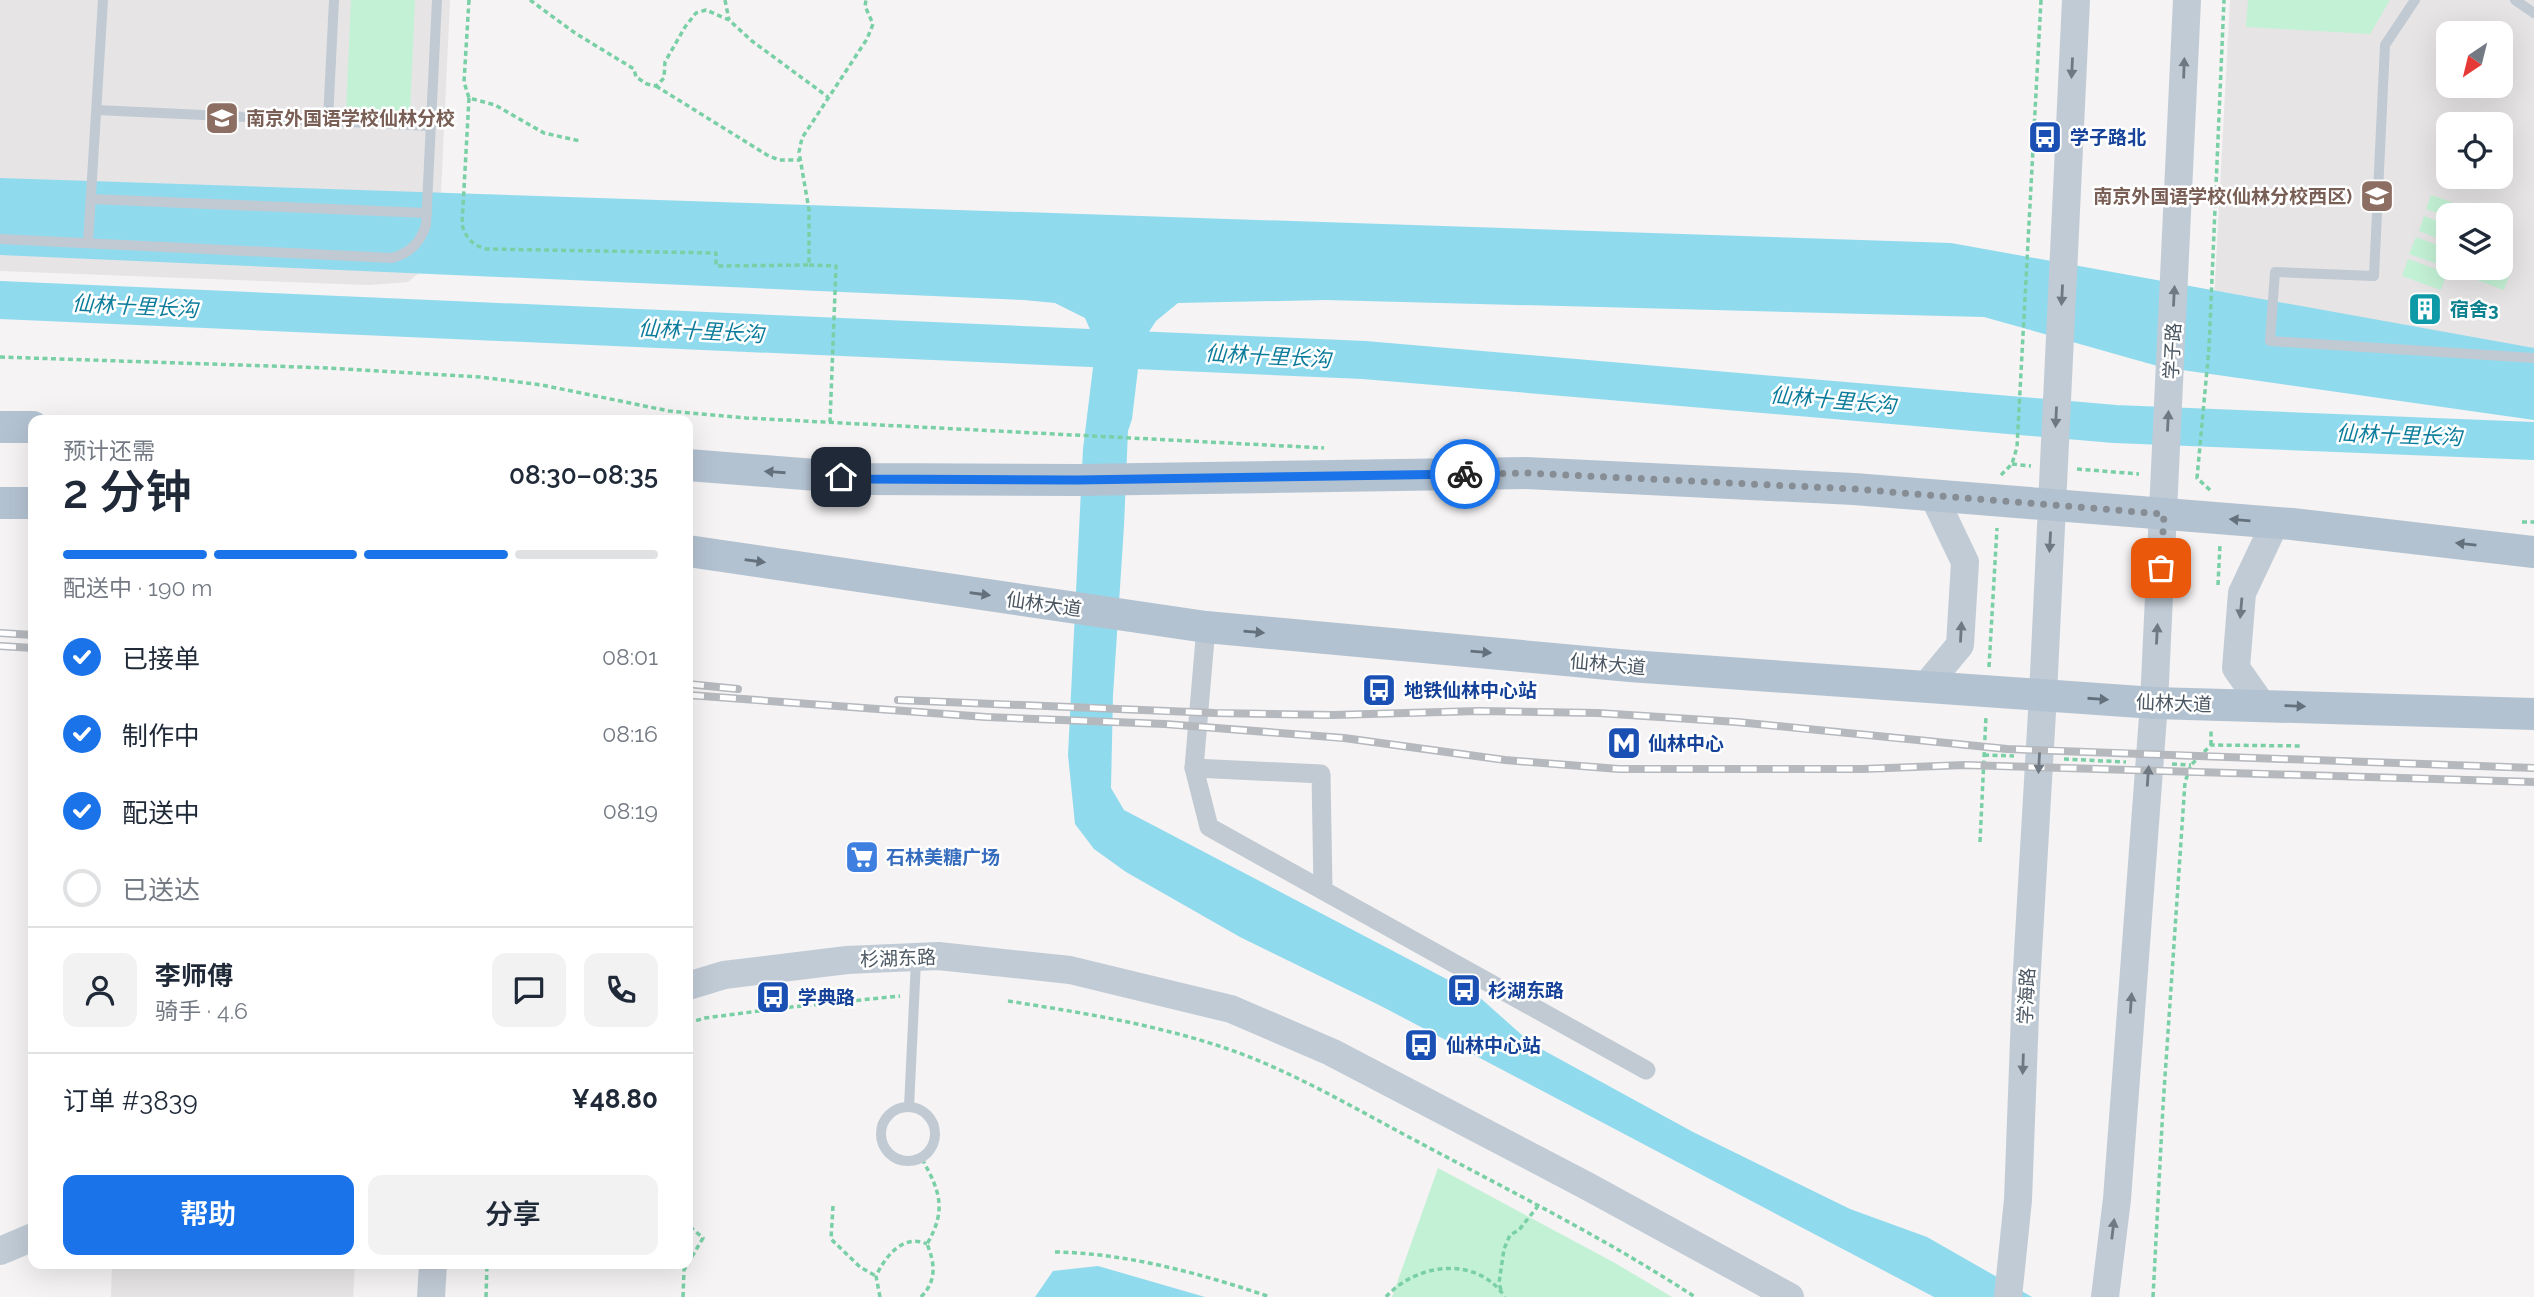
<!DOCTYPE html>
<html lang="zh">
<meta charset="utf-8">
<style>
:root{--surface:#fff;--page:#f2f2f3;--text:#1f2937;--muted:#747a83;--line:#e0e1e3;--accent:#1a73e8}
body{margin:0;font-family:Raleway,"Noto Sans SC",sans-serif;background:var(--page);color:var(--text);height:100vh;display:flex;flex-direction:column;font-size:26px;white-space:nowrap}
*{box-sizing:border-box;margin:0}
p{font-size:23px;color:var(--muted)}
.icon{flex:none;width:38px;height:38px;fill:none;stroke:currentColor;stroke-width:2;stroke-linecap:round;stroke-linejoin:round}
.map{position:relative;flex:1;overflow:hidden}
.side{position:absolute;left:28px;top:415px;width:665px;height:854px;display:flex;flex-direction:column;background:var(--surface);border-radius:14px;box-shadow:0 7px 28px #0002}
.side>*{flex:none}
.needle{width:46px;rotate:215deg}
.buttons{position:absolute;left:2436px;top:21px;display:grid;gap:14px}
.buttons a{display:grid;place-items:center;width:77px;height:77px;border-radius:14px;background:var(--surface);box-shadow:0 7px 28px #0002;font-size:35px}
.pin{position:absolute;display:grid;place-items:center;width:60px;height:60px;color:#fff;margin:-30px;border-radius:14px;box-shadow:0 4px 10px #0006}
.courier{position:absolute;display:grid;place-items:center;width:70px;height:70px;margin:-35px;border:5px solid #1a73e8;border-radius:50%;background:#fff;color:#222;box-shadow:0 2px 9px #0007}
.summary em{font-style:normal;font-weight:600}
.summary div{display:flex;flex-direction:column-reverse}
.summary{display:flex;align-items:center;justify-content:space-between;height:119px;padding:0 35px}
h1{font-size:46px;font-weight:600;line-height:52px}
.bar{display:grid;grid-template-columns:repeat(4,1fr);gap:10px 7px;align-content:center;height:84px;padding:0 35px}
.bar i{height:9px;border-radius:5px;background:var(--line)}
.bar .current{background:var(--accent)}
.bar p{grid-column:span 4}
.line{display:flex;align-items:center;gap:18px;padding:0 35px;border-top:2px solid var(--line)}
.line div{flex:1}
.round{display:grid;place-items:center;flex:none;width:74px;height:74px;border-radius:14px;background:var(--page)}
ol{padding:0 35px;list-style:none}
li{display:flex;align-items:center;gap:21px;height:77px}
li p{margin-inline-start:auto}
li .icon{padding:7px;border-radius:50%;background:var(--accent);color:#fff;stroke-width:4}
li:last-child{color:var(--muted)}
li i{width:38px;height:38px;border:4px solid var(--line);border-radius:50%}
.button{display:flex;gap:14px;margin-top:auto;padding:14px 35px}
.button a{flex:1;height:80px;border-radius:14px;background:var(--accent);color:#fff;font-size:28px;font-weight:600;line-height:80px;text-align:center}
.button a+a{background:var(--page);color:var(--text)}
.map>svg:first-child{display:block}
</style>
<div class="map">
<svg width="2534" height="1297" viewBox="0 0 2534 1297">
<rect width="100%" height="100%" fill="#f5f3f3"/>
<g fill="#e6e4e5" fill-rule="evenodd">
<path d="M0 0H450L439 236 431 263 408 282 369 285 0 271Z"/>
<path d="M2230 0H2534V389L2211 357ZM2448 33H2501V86H2448ZM2448 124H2501V177H2448ZM2448 215H2501V268H2448Z"/>
<path d="M112 1264H355L353 1297H111Z"/>
</g>
<g fill="#c3f1d5">
<path d="M351 0H415L410 114 346 111Z"/>
<path d="M2248 0H2390L2370 34 2246 27Z"/>
<path d="M2431 195 2469 208 2467 215H2448V217L2426 209Z"/>
<path d="M2424 216 2448 225V242L2419 231Z"/>
<path d="M2416 237 2448 249 2449 268 2409 254Z"/>
<path d="M2408 259 2447 273 2441 290 2402 276Z"/>
<path d="M2469 268H2493L2510 273 2504 290 2466 276Z"/>
<path d="M1438 1168 1615 1263 1672 1297H1392Z"/>
</g>
<g fill="#90daee">
<path d="M0 178 1951 243 2534 348V420L2161 367 1984 317 1326 300 1178 303 1156 321 1141 344 1132 419 1128 431 1124 526 1113 695 1111 788 1124 810 1477 995 1532 1044 1693 1132 1850 1209 1927 1237 2032 1297H1934L1381 1006 1240 937 1126 872 1094 849 1075 824 1068 755 1083 449 1096 343 1085 318 1055 303 1024 300 0 255Z"/>
<path d="M1098 1266 1205 1297H1035L1053 1271Z"/>
</g>
<g fill="none" stroke-linecap="round" stroke-linejoin="round">
<path stroke="#90daee" stroke-width="38" d="M0 300 1364 360 2115 424 2534 441"/>
<g stroke="#7ad0a6" stroke-width="3.5" stroke-dasharray="5 3.5" stroke-linecap="butt">
<path d="M469 0 464 82 469 98 495 105 544 133 580 141"/>
<path d="M530 0 575 33 634 69 636 77 647 84 656 86 664 78 665 62 685 27 696 13 706 10 729 20 752 41 828 97"/>
<path d="M725 0 729 20"/>
<path d="M656 86 767 155 779 160H800"/>
<path d="M469 98 462 225C466 238 472 245 486 249L716 253V266L809 265V210L799 152 802 138 867 39 873 24 865 6 866 0"/>
<path d="M809 265 836 266 830 422"/>
<path d="M0 357 329 368 480 377 542 385 669 411 746 418 1324 448"/>
<path d="M2012 464 2031 466"/>
<path d="M2077 469 2139 474"/>
<path d="M2001 475 2012 464 2017 447 2041 0"/>
<path d="M2210 490 2197 478 2209 348 2224 0"/>
<path d="M2522 522H2534"/>
<path d="M2218 585 2220 544"/>
<path d="M1989 667 1997 528"/>
<path d="M2211 745V729"/>
<path d="M1984 755 2014 756"/>
<path d="M2064 759 2126 762"/>
<path d="M2172 764 2191 765"/>
<path d="M1980 842 1986 716"/>
<path d="M1008 1001C1084 1013 1159 1025 1231 1050 1298 1074 1359 1111 1422 1144 1514 1193 1608 1240 1695 1297"/>
<path d="M688 1023 705 1018 782 1008 900 996"/>
<path d="M922 1159C940 1191 947 1210 927 1244"/>
<path d="M833 1206 831 1239 860 1267 876 1276"/>
<path d="M1055 1252C1126 1253 1203 1274 1270 1297"/>
<path d="M1501 1290 1499 1283 1504 1249 1510 1235 1519 1230 1538 1206"/>
<path d="M486 1297 487 1264"/>
<path d="M683 1297 684 1270 703 1238 688 1225"/>
<path d="M880 1297 876 1276C885 1257 903 1233 927 1244"/>
<path d="M921 1297C937 1281 935 1263 927 1244"/>
<path d="M1386 1297C1416 1263 1477 1255 1505 1297"/>
<path d="M2153 1297 2163 1106 2185 782 2191 765 2211 745 2303 746"/>
</g>
<g stroke="#c1cad2" stroke-width="10">
<path d="M2415 0 2385 45 2374 276 2275 272 2270 341 2534 358"/>
<path d="M2515 0 2534 13"/>
<path d="M97 110 431 126"/>
<path d="M328 120 334 0"/>
<path d="M91 199 427 213"/>
<path d="M0 239 392 258C410 253 420 243 426 225L437 0"/>
<path d="M88 243 103 0"/>
<circle cx="908" cy="1134" r="27"/>
<path d="M909 1107 916 961"/>
</g>
<g stroke="#c1cad2" stroke-width="19">
<path d="M1206 627 1194 768 1209 827 1646 1070"/>
<path d="M1194 768 1321 774 1323 890"/>
</g>
<g stroke="#c1cbd6" stroke-width="28">
<path d="M1925 687 1960 645 1965 562 1933 495"/>
<path d="M2262 705 2236 668 2242 593 2275 523"/>
<path d="M688 986 724 975 847 960 938 956 1070 970 1231 1009 1331 1052 1587 1186 1790 1297"/>
<path d="M0 1251 33 1237"/>
<path d="M431 1297 433 1264"/>
<path d="M2008 1297 2018 1200 2026 987 2043 695 2076 0"/>
<path d="M2105 1297 2117 1199 2154 703 2187 0"/>
</g>
<g stroke="#b3c2d1" stroke-width="32">
<path d="M0 427H33"/>
<path d="M688 465 867 479 1077 480 1526 473 1854 489 2292 524 2534 552"/>
<path d="M0 503H33"/>
<path d="M688 551 1206 627 1630 666 2154 703 2534 714"/>
</g>
<g stroke="#b5b8bd" stroke-width="8">
<g id="rail">
<path d="M0 633 33 635"/>
<path d="M0 646 33 648"/>
<path d="M688 684 738 689"/>
<path d="M688 695 986 717 1165 724 1344 738 1505 760 1619 769H1863L1964 765 2534 782"/>
<path d="M898 700 1215 713 1333 715 1479 711 1598 713 1737 722 2007 749 2534 768"/>
</g>
</g>
<use href="#rail" stroke="#fff" stroke-width="5" stroke-dasharray="16" stroke-linecap="butt"/>
</g>
<defs><path id="oneway-solid" d="M-6-.8H1V-3.2L6.5 0L1 3.2V.8H-6Z" transform="scale(1.75)"/></defs>
<g fill="#6e7984">
<use href="#oneway-solid" transform="translate(2072 68) rotate(93)"/>
<use href="#oneway-solid" transform="translate(2184 68) rotate(-88)"/>
<use href="#oneway-solid" transform="translate(2062 295) rotate(93)"/>
<use href="#oneway-solid" transform="translate(2174 296) rotate(-87)"/>
<use href="#oneway-solid" transform="translate(2056 417) rotate(93)"/>
<use href="#oneway-solid" transform="translate(2168 421) rotate(-87)"/>
<use href="#oneway-solid" transform="translate(2050 542) rotate(93)"/>
<use href="#oneway-solid" transform="translate(2241 608) rotate(95)"/>
<use href="#oneway-solid" transform="translate(1961 632) rotate(-87)"/>
<use href="#oneway-solid" transform="translate(2157 634) rotate(-87)"/>
<use href="#oneway-solid" transform="translate(2039 763) rotate(93)"/>
<use href="#oneway-solid" transform="translate(2148 776) rotate(-86)"/>
<use href="#oneway-solid" transform="translate(2131 1003) rotate(-86)"/>
<use href="#oneway-solid" transform="translate(2023 1064) rotate(92)"/>
<use href="#oneway-solid" transform="translate(2113 1229) rotate(-83)"/>
</g>
<g fill="#64717d">
<use href="#oneway-solid" transform="translate(775 472) rotate(-176)"/>
<use href="#oneway-solid" transform="translate(2240 520) rotate(-175)"/>
<use href="#oneway-solid" transform="translate(2466 544) rotate(-174)"/>
<use href="#oneway-solid" transform="translate(755 561) rotate(8)"/>
<use href="#oneway-solid" transform="translate(980 594) rotate(8)"/>
<use href="#oneway-solid" transform="translate(1254 632) rotate(5)"/>
<use href="#oneway-solid" transform="translate(1481 652) rotate(5)"/>
<use href="#oneway-solid" transform="translate(2098 699) rotate(4)"/>
<use href="#oneway-solid" transform="translate(2295 706) rotate(2)"/>
</g>
<g fill="none" stroke-linecap="round" stroke-linejoin="round">
<path stroke="#868d94" stroke-width="7" stroke-dasharray="0 12.6" d="M1465 474 1526 473 1854 489 2164 514 2161 568"/>
<path stroke="#1a73e8" stroke-width="9" d="M841 477 867 479 1077 480 1465 474"/>
</g>
<defs>
<g id="school-square" transform="scale(1.75)"><rect x="-9" y="-9" width="18" height="18" rx="4" fill="#8d6e63" stroke="#fff"/><path d="M0-5L7-2L0 1L-7-2ZM-4 1L0 2.5L4 1V4Q0 6-4 4Z" fill="#fff"/></g>
<g id="bus-square" transform="scale(1.75)"><rect x="-9" y="-9" width="18" height="18" rx="4" fill="#1a4fb4" stroke="#fff"/><path d="M-5-6H5V4H4V6H2V4H-2V6H-4V4H-5ZM-3.5-4V0h7V-4ZM-3.5 1.2v1.5H-2V1.2ZM2 1.2v1.5H3.5V1.2Z" fill="#fff"/></g>
<g id="building-square" transform="scale(1.75)"><rect x="-9" y="-9" width="18" height="18" rx="4" fill="#0f9aa8" stroke="#fff"/><path d="M-4-6H4V6H1V3H-1V6H-4ZM-2.5-4.3h1.7v1.8h-1.7ZM.8-4.3h1.7v1.8H.8ZM-2.5-1h1.7V.8h-1.7ZM.8-1h1.7V.8H.8Z" fill="#fff"/></g>
<g id="metro-square" transform="scale(1.75)"><rect x="-9" y="-9" width="18" height="18" rx="4" fill="#1a4fb4" stroke="#fff"/><path d="M-5.5 5V-5H-3L0 0L3-5H5.5V5H3V-.5L0 4L-3-.5V5Z" fill="#fff"/></g>
<g id="supermarket-square" transform="scale(1.75)"><rect x="-9" y="-9" width="18" height="18" rx="4" fill="#3f7fe0" stroke="#fff"/><path d="M-6-5.5h2.5l.6 2H6L4.5 2H-2.5L-4.4-4H-6ZM-1.5 3.2a1.3 1.3 0 1 0 .1 0ZM3 3.2a1.3 1.3 0 1 0 .1 0Z" fill="#fff"/></g>
</defs>
<g fill-rule="evenodd">
<use href="#school-square" x="222" y="118"/>
<use href="#bus-square" x="2045" y="137"/>
<use href="#school-square" x="2377" y="196"/>
<use href="#building-square" x="2425" y="309"/>
<use href="#bus-square" x="1379" y="690"/>
<use href="#metro-square" x="1624" y="743"/>
<use href="#supermarket-square" x="862" y="857"/>
<use href="#bus-square" x="1464" y="990"/>
<use href="#bus-square" x="773" y="997"/>
<use href="#bus-square" x="1421" y="1045"/>
</g>
<g text-anchor="middle" dominant-baseline="central" stroke-width="5" stroke-linejoin="round" paint-order="stroke">
<g font-size="19" font-weight="bold" fill="#785e54" stroke="#fff" text-anchor="start">
<text x="246" y="118">南京外国语学校仙林分校</text>
<text x="2352" y="196" text-anchor="end">南京外国语学校(仙林分校西区)</text>
</g>
<g font-size="19" font-weight="bold" fill="#164399" stroke="#fff" text-anchor="start">
<text x="2070" y="137">学子路北</text>
<text x="1404" y="690">地铁仙林中心站</text>
<text x="1648" y="743">仙林中心</text>
<text x="1488" y="990">杉湖东路</text>
<text x="798" y="997">学典路</text>
<text x="1446" y="1045">仙林中心站</text>
</g>
<g font-size="19" font-weight="bold" fill="#0d838f" stroke="#fff" text-anchor="start">
<text x="2450" y="309">宿舍3</text>
</g>
<g font-size="19" fill="#4a5661" stroke="#fff">
<text transform="translate(2172 351) rotate(-87)">学子路</text>
<text transform="translate(1044 604) rotate(8)">仙林大道</text>
<text transform="translate(1608 664) rotate(5)">仙林大道</text>
<text transform="translate(2174 703) rotate(2)">仙林大道</text>
<text transform="translate(898 958) rotate(-2)">杉湖东路</text>
<text transform="translate(2026 996) rotate(-87)">学海路</text>
</g>
<g font-size="19" font-weight="bold" fill="#366cbe" stroke="#fff" text-anchor="start">
<text x="886" y="857">石林美糖广场</text>
</g>
<g font-size="21" font-style="italic" fill="#0c7c9b" stroke="#fff">
<text transform="translate(135 306) rotate(3)">仙林十里长沟</text>
<text transform="translate(701 331) rotate(3)">仙林十里长沟</text>
<text transform="translate(1268 356) rotate(3)">仙林十里长沟</text>
<text transform="translate(1833 400) rotate(5)">仙林十里长沟</text>
<text transform="translate(2399 435) rotate(2)">仙林十里长沟</text>
</g>
</g>
</svg>
<div class="buttons">
<a><svg class="needle" viewBox="-14 -14 28 28"><path d="M0-13l5 13h-10z" fill="#e53935"/><path d="M0 13l5-13h-10z" fill="#747a83"/></svg></a>
<a><svg class="icon" aria-label="locate" viewBox="0 0 24 24"><circle cx="12" cy="12" r="6"/><path d="M12 2v4M12 18v4M2 12h4M18 12h4"/></svg></a>
<a><svg class="icon" aria-label="layers" viewBox="0 0 24 24"><path d="M12 4l9 5-9 5-9-5zM3 14l9 5 9-5"/></svg></a>
</div>
<div class="pin" style="left:2161px;top:568px;background:#ea580c"><svg class="icon" aria-label="bag" viewBox="0 0 24 24"><path d="M5 8h14l-1 12H6zM9 8a3 3 0 0 1 6 0"/></svg></div>
<div class="pin" style="left:841px;top:477px;background:#1f2937"><svg class="icon" aria-label="home" viewBox="0 0 24 24"><path d="M3 11l9-7 9 7M6 9v11h12V9"/></svg></div>
<div class="courier" style="left:1465px;top:474px"><svg class="icon" aria-label="bike" viewBox="0 0 24 24"><circle cx="6" cy="16" r="4"/><circle cx="18" cy="16" r="4"/><path d="M6 16l4-8h5l3 8M10 8l3 8H6M13 5h3"/></svg></div>
<section class="side">
<div class="summary"><div><h1>2 分钟</h1><p>预计还需</p></div><em>08:30–08:35</em></div>
<div class="bar"><i class="current"></i><i class="current"></i><i class="current"></i><i></i><p>配送中 · 190 m</p></div>
<ol>
<li><svg class="icon" aria-label="check" viewBox="0 0 24 24"><path d="M5 12l5 5 9-10"/></svg>已接单<p>08:01</p></li>
<li><svg class="icon" aria-label="check" viewBox="0 0 24 24"><path d="M5 12l5 5 9-10"/></svg>制作中<p>08:16</p></li>
<li><svg class="icon" aria-label="check" viewBox="0 0 24 24"><path d="M5 12l5 5 9-10"/></svg>配送中<p>08:19</p></li>
<li><i></i>已送达</li>
</ol>
<div class="line" style="height:126px"><a class="round"><svg class="icon" aria-label="person" viewBox="0 0 24 24"><circle cx="12" cy="8" r="4"/><path d="M4 21q1-7 8-7t8 7"/></svg></a><div><b>李师傅</b><p>骑手 · 4.6</p></div><a class="round"><svg class="icon" aria-label="chat" viewBox="0 0 24 24"><path d="M4 5h16v11H9l-5 4z"/></svg></a><a class="round"><svg class="icon" aria-label="phone" viewBox="0 0 24 24"><path d="M5 4h4l2 5-3 2q2 4 5 5l2-3 5 2v4C11 20 4 13 5 4z"/></svg></a></div>
<div class="line" style="height:91px"><div>订单 #3839</div><b>¥48.80</b></div>
<div class="button"><a>帮助</a><a>分享</a></div>
</section>
</div>
